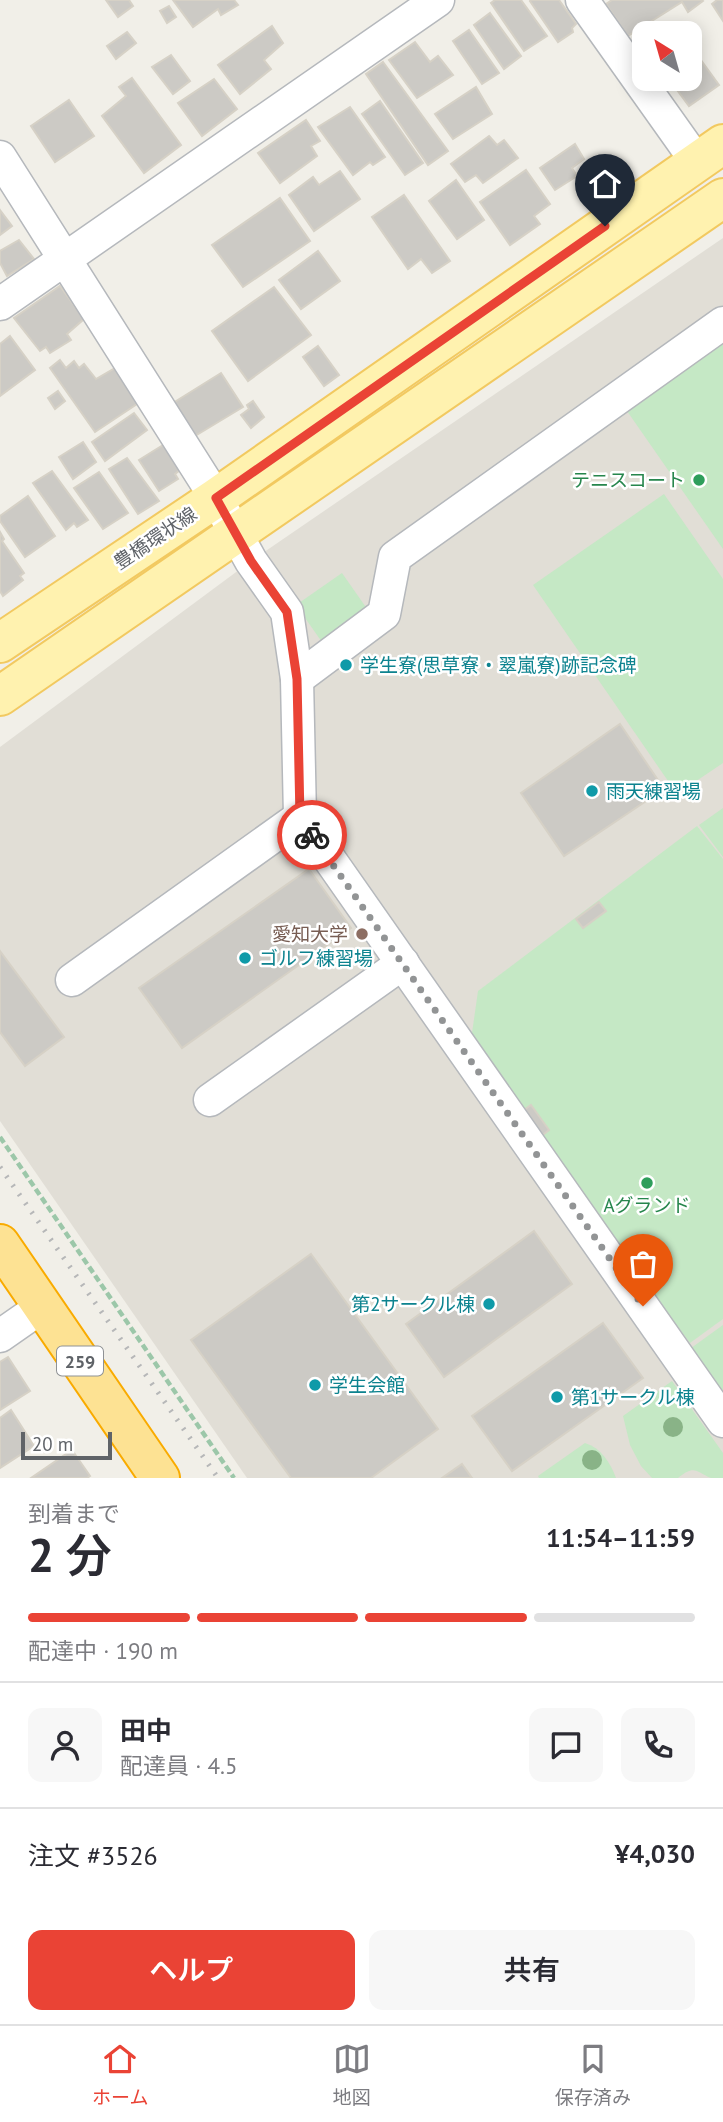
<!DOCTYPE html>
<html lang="ja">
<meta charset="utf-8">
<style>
:root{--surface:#fff;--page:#f7f7f7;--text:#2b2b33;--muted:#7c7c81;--line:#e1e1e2;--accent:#ea4335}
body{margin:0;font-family:"PT Sans","Noto Sans JP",sans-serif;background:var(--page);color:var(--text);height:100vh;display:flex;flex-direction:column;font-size:26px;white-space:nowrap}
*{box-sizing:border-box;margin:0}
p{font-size:23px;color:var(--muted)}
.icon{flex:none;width:38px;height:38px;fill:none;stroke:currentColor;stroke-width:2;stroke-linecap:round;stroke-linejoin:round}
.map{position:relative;height:1478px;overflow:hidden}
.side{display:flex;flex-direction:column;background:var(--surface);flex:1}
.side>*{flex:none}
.needle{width:46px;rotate:323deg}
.fabs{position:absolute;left:632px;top:21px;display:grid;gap:14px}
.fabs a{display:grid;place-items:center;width:70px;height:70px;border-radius:14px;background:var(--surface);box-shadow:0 4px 18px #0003;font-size:35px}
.scale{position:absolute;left:21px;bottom:18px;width:91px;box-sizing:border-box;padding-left:7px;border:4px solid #5f6368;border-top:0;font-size:19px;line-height:24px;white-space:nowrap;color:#5f6368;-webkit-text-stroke:5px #fff;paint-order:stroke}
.pin{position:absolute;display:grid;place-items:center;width:60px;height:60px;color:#fff;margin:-72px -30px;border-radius:50% 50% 50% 0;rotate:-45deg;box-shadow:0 0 7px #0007}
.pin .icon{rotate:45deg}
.courier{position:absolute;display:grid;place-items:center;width:70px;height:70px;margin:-35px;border:5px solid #ea4335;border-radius:50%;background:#fff;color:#222;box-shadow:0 2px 9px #0007}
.head em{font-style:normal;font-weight:600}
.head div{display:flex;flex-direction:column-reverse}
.head{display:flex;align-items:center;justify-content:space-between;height:119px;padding:0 28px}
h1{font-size:46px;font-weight:600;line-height:52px}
.bar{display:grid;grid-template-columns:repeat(4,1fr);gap:10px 7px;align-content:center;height:84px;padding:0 28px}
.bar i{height:9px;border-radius:5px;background:var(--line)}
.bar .current{background:var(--accent)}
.bar p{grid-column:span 4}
.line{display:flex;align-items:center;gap:18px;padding:0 28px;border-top:2px solid var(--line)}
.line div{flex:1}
.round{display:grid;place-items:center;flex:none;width:74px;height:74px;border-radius:14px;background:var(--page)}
.primary-button{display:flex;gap:14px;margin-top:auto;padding:14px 28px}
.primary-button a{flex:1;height:80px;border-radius:14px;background:var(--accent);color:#fff;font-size:28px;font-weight:600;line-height:80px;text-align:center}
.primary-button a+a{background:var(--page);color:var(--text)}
.dock{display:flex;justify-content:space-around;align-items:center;height:98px;border-top:2px solid var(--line);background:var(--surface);font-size:19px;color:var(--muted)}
.dock a{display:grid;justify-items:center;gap:4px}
.dock .current{color:var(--accent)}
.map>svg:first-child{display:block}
</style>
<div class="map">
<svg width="723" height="1478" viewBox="0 0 723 1478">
<rect width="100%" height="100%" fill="#f1efe8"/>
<path fill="#e1ded6" d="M723 238V1478H247L0 1121V747L251 561Z"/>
<g fill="#c5e8c5">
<path d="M723 344V549L627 411Z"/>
<path d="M664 494 723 579V763L677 794 533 585Z"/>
<path d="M342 573 370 613 324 645 296 605Z"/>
<path d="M723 808V857L699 825Z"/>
<path d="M697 826 723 859V1319L690 1343 470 1047 478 991Z"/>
<path d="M723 1325V1400L687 1351Z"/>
<path d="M672 1381 723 1453V1478C722 1478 712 1478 711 1478 696 1472 695 1464 678 1478H652L641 1466 630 1445 623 1416Z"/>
<path d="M585 1443C601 1448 610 1462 616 1478H539L538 1476Z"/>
</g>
<g fill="#cccac5" stroke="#d6d1c6" stroke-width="2">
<path d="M106 0H129L133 6 118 17Z"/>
<path d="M173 0H234L238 5 221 15 218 9 193 27Z"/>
<path d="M495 0H521L547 36 524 51 491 3Z"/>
<path d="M531 0H559L576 24 572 28 573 32 558 42 530 1Z"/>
<path d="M612 0H702L703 1 688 12 682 2 628 36 606 4Z"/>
<path d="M717 0H723V21L712 4Z"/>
<path d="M169 6 176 17 167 23 160 11Z"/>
<path d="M490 13 521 56 504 69 474 25Z"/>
<path d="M272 26 283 43 264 60 271 69 240 94 218 65Z"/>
<path d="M469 30 499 73 482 84 453 41Z"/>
<path d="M127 32 136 43 116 59 107 46Z"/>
<path d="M415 42 430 62 438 56 453 75 417 98 389 60Z"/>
<path d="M690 45 719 85 689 106 669 79H690Z"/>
<path d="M171 55 190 81 173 94 152 67Z"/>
<path d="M383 62 448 151 428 165 366 74Z"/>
<path d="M132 78 181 145 144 173 102 116 126 96 119 87Z"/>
<path d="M214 79 237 109 202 136 178 103Z"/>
<path d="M476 87 492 114 453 139 435 114Z"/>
<path d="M69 100 94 136 55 162 31 126Z"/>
<path d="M380 101 423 163 405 175 362 114Z"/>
<path d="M350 107 385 157 373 165 370 162 353 175 318 127Z"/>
<path d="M306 120 320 141 311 146 317 156 280 183 258 153Z"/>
<path d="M489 136 497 145 504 140 518 158 483 183 476 175 465 182 451 164Z"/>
<path d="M575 144 584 159 572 168 577 176 555 190 540 168Z"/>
<path d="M591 159 598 166 605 161 619 181 601 193 582 168Z"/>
<path d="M526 170 550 204 534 216 540 224 510 245 480 202Z"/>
<path d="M340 171 360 199 314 231 289 195 313 177 319 185Z"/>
<path d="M456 180 484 220 457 239 429 201Z"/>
<path d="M404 195 450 261 432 273 421 259 408 269 372 217Z"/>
<path d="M280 198 310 241 243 287 212 245Z"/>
<path d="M0 210 12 226 0 235Z"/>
<path d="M19 240 34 259 7 276 0 263V251Z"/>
<path d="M318 251 340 281 301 309 279 280Z"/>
<path d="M60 286 84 319 67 334 71 340 50 353 46 347 40 351 14 318Z"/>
<path d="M274 287 311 335 248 381 212 331Z"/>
<path d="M10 336 35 370 0 396V344Z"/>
<path d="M318 346 339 375 324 386 303 357Z"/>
<path d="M60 360 66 368 74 361 79 368 84 364 96 379 115 368 140 402 95 432 50 368Z"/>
<path d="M221 373 243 407 195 436 173 403Z"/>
<path d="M58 391 65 401 55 409 48 398Z"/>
<path d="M253 401 264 417 251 428 241 415 249 409 247 405Z"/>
<path d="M134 413 147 430 105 461 92 442Z"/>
<path d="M83 442 96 462 73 479 59 457Z"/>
<path d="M163 445 180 470 175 474 178 479 159 491 139 460Z"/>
<path d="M127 458 159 501 138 514 109 469Z"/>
<path d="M52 471 88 520 77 527 74 523 66 530 33 483Z"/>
<path d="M99 472 128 513 103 529 74 488Z"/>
<path d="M28 496 55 536 25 557 0 521V516Z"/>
<path d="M0 532 4 539 2 541 24 573 20 576 23 580 3 596 0 591Z"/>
<path d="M620 724 664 789 564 856 521 793Z"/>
<path d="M309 869 351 928 182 1048 139 988Z"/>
<path d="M599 902 606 911 583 928 576 919Z"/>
<path d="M0 951 64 1037 25 1066 0 1032Z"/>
<path d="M531 1105 549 1130 539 1138 520 1113Z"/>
<path d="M534 1231 572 1284 444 1377 406 1324Z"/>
<path d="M311 1254 438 1429 371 1478H291L191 1340Z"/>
<path d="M603 1323 643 1378 512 1471 472 1416Z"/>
<path d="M8 1357 30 1391 0 1410V1362Z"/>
<path d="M11 1410 34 1446 0 1468V1418Z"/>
<path d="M72 1450 90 1476 87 1478H31Z"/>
<path d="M462 1464 472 1478H442Z"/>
</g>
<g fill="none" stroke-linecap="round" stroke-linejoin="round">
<g stroke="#b5b8bc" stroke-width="35">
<g id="minor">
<path d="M582 0 697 162"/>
<path d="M0 157 216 498 251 561 287 612 297 679 300 817 723 1421"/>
<path d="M0 304 438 0"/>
<path d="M297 679 384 614 395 557 723 323"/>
<path d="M72 980 300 817"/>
<path d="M210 1100 403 963"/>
<path d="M0 1336 43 1306"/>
</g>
</g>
<g stroke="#f2c960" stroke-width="42">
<g id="major">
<path d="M0 643 216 498 723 144"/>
<path d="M0 696 723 198"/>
</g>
</g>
<g stroke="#f9ab00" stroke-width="42">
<path id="highway" d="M0 1244 160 1478"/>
</g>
<path stroke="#9cc7a9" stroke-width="4.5" stroke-dasharray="7 3.5" stroke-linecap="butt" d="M0 1137 234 1478"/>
<use href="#minor" stroke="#fff" stroke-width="32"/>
<use href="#major" stroke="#fff2af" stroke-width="38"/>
<use href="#highway" stroke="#fde293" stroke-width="38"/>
<path stroke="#b6b7b8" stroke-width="5" stroke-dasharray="2 9" stroke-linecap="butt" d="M0 1167 218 1478"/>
</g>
<g fill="#89b387">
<circle cx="673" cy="1427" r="10"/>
<circle cx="592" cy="1460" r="10"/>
</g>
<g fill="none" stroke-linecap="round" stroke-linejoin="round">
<path stroke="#929495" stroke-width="7" stroke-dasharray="0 12.6" d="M312 835 643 1306"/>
<path stroke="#ea4335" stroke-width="9" d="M312 835 300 817 297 679 287 612 251 561 216 498 605 226"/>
</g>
<g fill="#2e9e5b" stroke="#fff" stroke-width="2.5">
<circle cx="699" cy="480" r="7"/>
<circle cx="647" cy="1183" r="7"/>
</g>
<g fill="#0f9aa8" stroke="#fff" stroke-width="2.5">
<circle cx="346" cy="665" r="7"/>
<circle cx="592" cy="791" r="7"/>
<circle cx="245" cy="958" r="7"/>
<circle cx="489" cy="1304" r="7"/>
<circle cx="315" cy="1385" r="7"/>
<circle cx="557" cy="1397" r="7"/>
</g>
<circle fill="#8d6e63" stroke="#fff" stroke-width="2.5" cx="362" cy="934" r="7"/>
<g text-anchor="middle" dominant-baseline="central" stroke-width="5" stroke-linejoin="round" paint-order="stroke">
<rect fill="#fff" stroke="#8f9295" stroke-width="2" x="57" y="1346.5" width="46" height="29" rx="5"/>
<g font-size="18" font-weight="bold" fill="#5f6368">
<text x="80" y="1361">259</text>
</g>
<g font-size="19" fill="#27864d" stroke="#fff" text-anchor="end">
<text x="685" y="480">テニスコート</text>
<text x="647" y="1205" text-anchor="middle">Aグランド</text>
</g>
<g font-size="19" fill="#5f6368" stroke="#fff">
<text transform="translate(155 538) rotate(-34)">豊橋環状線</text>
</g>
<g font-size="19" fill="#0d838f" stroke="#fff" text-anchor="start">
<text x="360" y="665">学生寮(思草寮・翠嵐寮)跡記念碑</text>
<text x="606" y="791">雨天練習場</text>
<text x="259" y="958">ゴルフ練習場</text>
<text x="475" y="1304" text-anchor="end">第2サークル棟</text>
<text x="329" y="1385">学生会館</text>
<text x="571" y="1397">第1サークル棟</text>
</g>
<g font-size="19" fill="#785e54" stroke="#fff" text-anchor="end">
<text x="348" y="934">愛知大学</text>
</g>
</g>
</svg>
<div class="fabs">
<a><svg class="needle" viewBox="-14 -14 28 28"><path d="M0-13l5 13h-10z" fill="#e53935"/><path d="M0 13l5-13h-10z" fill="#7c7c81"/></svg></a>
</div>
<div class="scale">20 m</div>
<div class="pin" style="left:643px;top:1306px;background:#ea580c"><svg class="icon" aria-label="bag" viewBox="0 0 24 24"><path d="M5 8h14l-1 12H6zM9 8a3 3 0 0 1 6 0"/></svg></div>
<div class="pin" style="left:605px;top:226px;background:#1f2937"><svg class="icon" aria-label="home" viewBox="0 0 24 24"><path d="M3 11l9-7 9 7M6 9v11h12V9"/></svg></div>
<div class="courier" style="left:312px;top:835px"><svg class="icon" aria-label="bike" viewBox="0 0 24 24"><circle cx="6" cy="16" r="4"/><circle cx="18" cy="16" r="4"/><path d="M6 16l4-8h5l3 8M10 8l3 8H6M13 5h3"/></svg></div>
</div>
<section class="side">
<div class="head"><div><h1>2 分</h1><p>到着まで</p></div><em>11:54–11:59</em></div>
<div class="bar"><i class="current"></i><i class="current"></i><i class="current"></i><i></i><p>配達中 · 190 m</p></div>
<div class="line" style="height:126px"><a class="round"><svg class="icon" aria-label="person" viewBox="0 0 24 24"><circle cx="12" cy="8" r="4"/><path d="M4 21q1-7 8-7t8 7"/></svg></a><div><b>田中</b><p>配達員 · 4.5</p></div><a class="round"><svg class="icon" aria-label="chat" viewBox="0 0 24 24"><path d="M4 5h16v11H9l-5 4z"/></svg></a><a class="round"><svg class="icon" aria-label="phone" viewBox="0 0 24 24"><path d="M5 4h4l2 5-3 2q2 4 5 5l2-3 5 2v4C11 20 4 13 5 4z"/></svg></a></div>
<div class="line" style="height:91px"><div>注文 #3526</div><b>¥4,030</b></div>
<div class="primary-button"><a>ヘルプ</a><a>共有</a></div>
</section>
<nav class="dock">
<a class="current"><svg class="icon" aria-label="home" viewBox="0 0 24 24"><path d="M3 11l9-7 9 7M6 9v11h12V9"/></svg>ホーム</a>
<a><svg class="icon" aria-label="map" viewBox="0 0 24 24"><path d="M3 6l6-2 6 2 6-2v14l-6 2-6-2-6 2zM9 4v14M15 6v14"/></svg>地図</a>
<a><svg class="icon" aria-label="saved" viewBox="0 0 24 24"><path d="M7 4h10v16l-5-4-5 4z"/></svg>保存済み</a>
</nav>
